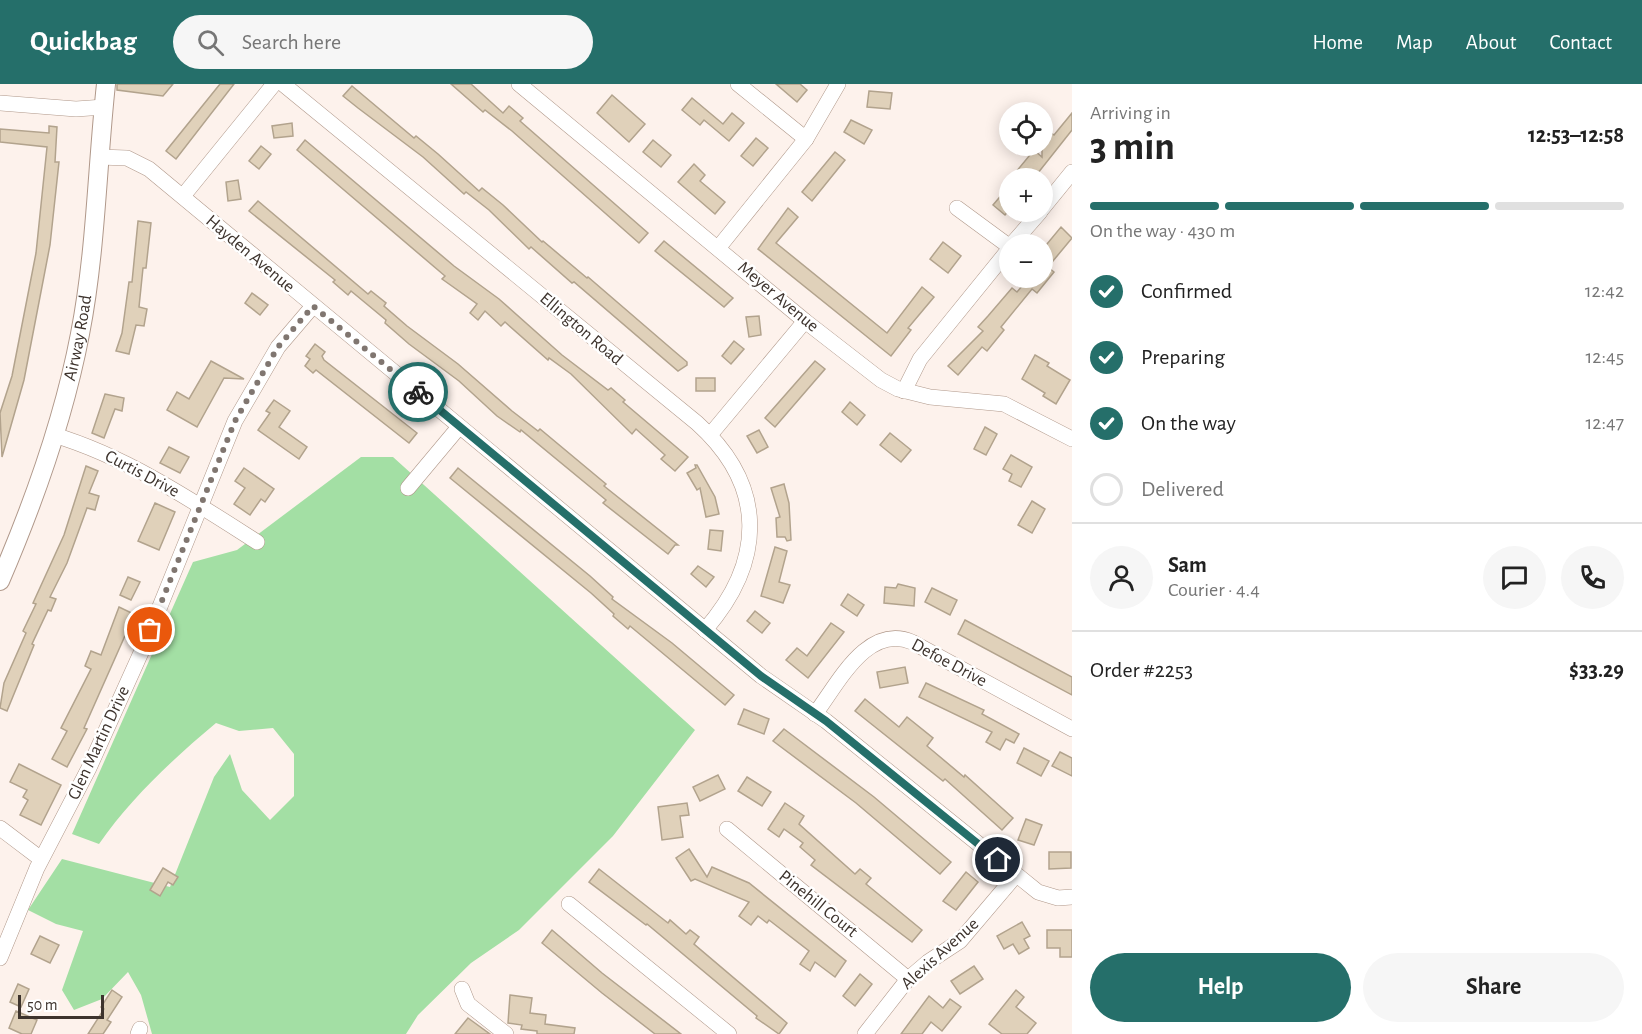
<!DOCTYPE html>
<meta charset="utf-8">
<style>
:root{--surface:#fff;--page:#f6f6f6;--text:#222;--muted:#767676;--line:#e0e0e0;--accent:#256f6a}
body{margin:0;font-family:"Alegreya Sans",sans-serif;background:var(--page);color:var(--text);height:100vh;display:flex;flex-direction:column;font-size:22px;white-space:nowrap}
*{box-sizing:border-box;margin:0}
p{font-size:20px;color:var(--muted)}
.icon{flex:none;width:33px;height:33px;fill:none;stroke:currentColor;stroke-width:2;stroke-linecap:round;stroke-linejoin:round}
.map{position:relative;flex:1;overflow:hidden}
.panel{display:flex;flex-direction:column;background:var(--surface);width:570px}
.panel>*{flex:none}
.buttons{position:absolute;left:999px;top:18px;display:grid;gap:12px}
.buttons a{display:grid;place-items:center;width:54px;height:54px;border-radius:50%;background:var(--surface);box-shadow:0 3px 15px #0003;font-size:30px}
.scale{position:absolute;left:18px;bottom:15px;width:86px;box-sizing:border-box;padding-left:6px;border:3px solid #3d332d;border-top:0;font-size:16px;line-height:21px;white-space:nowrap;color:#3d332d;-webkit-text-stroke:4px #fff;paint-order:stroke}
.pin{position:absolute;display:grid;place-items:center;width:51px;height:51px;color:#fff;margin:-26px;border:3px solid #fff;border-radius:50%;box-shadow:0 2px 6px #0007}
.courier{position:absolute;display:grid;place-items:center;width:60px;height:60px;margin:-30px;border:4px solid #256f6a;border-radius:50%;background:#fff;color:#222;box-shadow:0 2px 8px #0007}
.overview em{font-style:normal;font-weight:600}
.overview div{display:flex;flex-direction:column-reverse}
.overview{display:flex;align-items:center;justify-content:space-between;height:102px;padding:0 18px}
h1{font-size:39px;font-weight:600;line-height:45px}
.bar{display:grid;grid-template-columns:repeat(4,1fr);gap:9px 6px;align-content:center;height:72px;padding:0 18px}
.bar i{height:8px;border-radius:4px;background:var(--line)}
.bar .on{background:var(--accent)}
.bar p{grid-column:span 4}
.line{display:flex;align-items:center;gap:15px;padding:0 18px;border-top:2px solid var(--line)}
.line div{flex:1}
.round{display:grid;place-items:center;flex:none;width:63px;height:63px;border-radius:32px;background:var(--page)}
ol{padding:0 18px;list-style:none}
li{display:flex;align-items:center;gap:18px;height:66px}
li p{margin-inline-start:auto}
li .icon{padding:6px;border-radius:50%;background:var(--accent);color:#fff;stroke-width:4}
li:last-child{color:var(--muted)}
li i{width:33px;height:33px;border:3px solid var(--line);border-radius:50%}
.primary-button{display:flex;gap:12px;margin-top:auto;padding:12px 18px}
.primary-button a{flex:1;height:69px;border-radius:36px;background:var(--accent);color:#fff;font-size:24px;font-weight:600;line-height:69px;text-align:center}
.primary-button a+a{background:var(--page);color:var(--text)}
header{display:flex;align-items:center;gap:36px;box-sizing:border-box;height:84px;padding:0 30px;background:var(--accent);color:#fff}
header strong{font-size:28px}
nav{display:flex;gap:33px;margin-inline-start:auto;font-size:21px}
.search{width:420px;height:54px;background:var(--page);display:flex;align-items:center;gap:15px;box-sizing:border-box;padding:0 21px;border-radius:33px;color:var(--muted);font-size:22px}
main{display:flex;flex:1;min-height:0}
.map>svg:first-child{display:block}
</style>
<header>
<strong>Quickbag</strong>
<div class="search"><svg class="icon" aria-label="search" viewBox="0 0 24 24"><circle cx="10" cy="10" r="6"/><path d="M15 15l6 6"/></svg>Search here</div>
<nav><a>Home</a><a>Map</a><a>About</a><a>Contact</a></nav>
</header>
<main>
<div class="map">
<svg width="1072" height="950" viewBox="0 0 1072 950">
<rect width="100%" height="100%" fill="#fdf2ec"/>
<path fill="#a3dfa4" d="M361 373H393L695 646 613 752 519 846 471 879 418 931 406 950H152L141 911 128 888 102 915 74 926 62 906 83 847 56 840 28 826 62 775 170 803 214 693 230 670 242 706 270 736 294 712V670L273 644 239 647 216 639C173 675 131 714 99 760L72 750 193 478 237 466Z"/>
<g fill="#e0d1ba" stroke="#b2a38d" stroke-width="1.5">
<path d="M117 0H173L163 12 117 6Z"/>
<path d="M220 0H234L176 75 166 67Z"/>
<path d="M451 0H471L503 29 509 22 523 34 520 37 648 149 639 159 512 47 485 26 483 28Z"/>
<path d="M776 0H800L807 6 797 18Z"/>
<path d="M352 2 414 54 416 52 438 70 479 107 482 104 503 121 542 158 543 157 587 194 588 193 674 267 687 278V281L678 287 574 198 572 199 531 163 529 165 489 126 466 108 464 110 423 73 358 24 343 12Z"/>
<path d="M869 7 892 9 890 25 867 23Z"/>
<path d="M612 11 645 40 629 58 597 29Z"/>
<path d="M692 14 723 40 732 29 744 39 729 57 704 36 700 41 682 26Z"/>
<path d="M1072 29V46L1034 94H1011L1034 66 1042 73V42L1054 51Z"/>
<path d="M851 36 872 46 864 60 844 48Z"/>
<path d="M292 39 293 52 274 54 272 42Z"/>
<path d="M49 42 57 43 55 78H59L50 161 24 296 2 373 0 329 12 292 36 169 47 63 0 58V45L49 49Z"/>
<path d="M756 54 768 64 753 82 741 72Z"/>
<path d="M305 56 454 182 499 215 562 271 608 306 611 304 625 316 623 318 688 373 675 387 661 375 665 371 636 345 632 350 571 290 549 274 548 276 505 238 501 242 485 227 478 236 470 229 477 220 442 195 445 192 297 66Z"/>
<path d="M653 56 671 71 661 83 643 68Z"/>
<path d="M261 62 271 70 259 85 249 77Z"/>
<path d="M835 68 845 76 812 117 802 108Z"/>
<path d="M694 80 705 91 700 97 725 118 715 130 678 98Z"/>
<path d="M238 96 241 115 228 117 226 98Z"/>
<path d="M1010 101V125L1005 131 993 121Z"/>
<path d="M258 117 368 210 371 207 386 219 384 222 407 242 458 280 512 327 538 347 540 345 606 400 604 402 678 461H675L668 470 603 419 606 416 521 346 520 348 497 332 459 297 409 260 385 239 386 236 351 207 348 211 333 198 335 196 249 127Z"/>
<path d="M788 124 798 133 776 159 887 249 922 203 934 213 908 244 911 246 891 272 758 165Z"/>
<path d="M138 137 151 139 146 184H143L139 223 147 225 144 242 136 241 129 270 116 267 122 249 129 198H132Z"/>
<path d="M1061 143 1072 154 1048 183 1054 188 1037 209 1032 205 1001 243 1004 246 987 267 982 263 958 291 948 282 983 247 978 243 988 232 1012 204 1017 208 1029 194H1042V166Z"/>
<path d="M664 157 733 214 724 223 655 167Z"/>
<path d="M943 158 961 172 948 189 930 175Z"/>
<path d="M252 209 268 221 260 231 245 219Z"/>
<path d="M759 232 761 251 749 253 746 233Z"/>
<path d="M734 257 744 265 731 280 722 272Z"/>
<path d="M315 260 325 268 322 272 324 276 417 349 409 359 316 286 313 289 305 282 310 275 306 272Z"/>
<path d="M1035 271 1049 279 1047 282 1070 296 1056 320 1043 312 1045 309 1022 295Z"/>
<path d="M211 277 244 295 224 294 197 343 167 326 177 308 189 315Z"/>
<path d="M815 277 825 285 775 343 765 334Z"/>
<rect x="696" y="294" width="19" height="13"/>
<path d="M105 310 124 314 122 327 115 325 104 354 92 349Z"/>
<path d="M274 316 290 327 279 343 307 363 299 375 258 346 270 329 266 327Z"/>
<path d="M850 318 865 331 857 341 842 328Z"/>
<path d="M985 343 997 350 986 371 974 365Z"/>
<path d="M759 346 768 363 757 369 747 352Z"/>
<path d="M890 349 911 366 901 378 880 361Z"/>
<path d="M169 363 189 373 180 389 160 379Z"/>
<path d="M1011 371 1032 383 1021 403 1009 397 1012 390 1003 385Z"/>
<path d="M695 381H697L715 413 719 430 706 433 700 404 697 406 687 389 696 384Z"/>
<path d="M86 382 98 387 89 409 99 412 95 426 87 424 67 479 50 513 56 515 51 527 48 526 32 560 34 561 7 627 0 624 4 599 26 549 23 547 36 520 33 519 64 451Z"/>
<path d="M244 384 274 405 265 418 261 415 250 431 234 420 245 404 235 397Z"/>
<path d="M458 384 590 492 613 513 612 515 672 559 734 611 725 621 630 542 628 545 613 532 614 530 591 509 450 394Z"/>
<path d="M784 400 789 419 791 456 787 457 785 453H777L776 434 780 433 771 404Z"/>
<path d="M1032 417 1045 425 1032 449 1018 441Z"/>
<path d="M155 419 175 428 159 466 138 457Z"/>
<path d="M710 446 723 447 721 467 708 465Z"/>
<path d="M775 463 787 467 779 498 790 501 783 519 761 512Z"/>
<path d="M698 482 714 493 706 503 691 490Z"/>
<path d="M128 493 140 498 131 516 120 511Z"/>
<path d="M898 500 915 504 914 522 884 519 885 503 896 504Z"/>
<path d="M932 504 957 516 950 531 925 518Z"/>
<path d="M848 510 864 521 857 532 841 521Z"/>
<path d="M119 523 140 533 133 547 128 545 84 644 87 645 67 683 52 675 67 647 61 644 91 585 85 582 91 567 101 571Z"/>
<path d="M755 527 770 539 762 549 747 537Z"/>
<path d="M965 536 1072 593V611L958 550Z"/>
<path d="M831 539 844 548 808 594 786 576 797 564 807 572Z"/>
<path d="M905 583 908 599 880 604 877 588Z"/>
<path d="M926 599 984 626 982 630 1019 650 1014 659 1006 655 1000 666 986 658 992 648 919 613Z"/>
<path d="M865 615 899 643 907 633 933 654 927 662 964 693 965 691 1013 734 1002 746 945 695 943 697 855 627Z"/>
<path d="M744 625 769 635 764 650 738 640Z"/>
<path d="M784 645 874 713 951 778 940 790 856 719 773 657Z"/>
<path d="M1024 664 1049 677 1041 692 1017 679Z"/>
<path d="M1060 668 1072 674V692L1052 682Z"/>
<path d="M19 680 61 701 41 741 20 731 28 716 23 713 27 706 10 698Z"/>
<path d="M718 691 725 705 700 717 693 703Z"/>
<path d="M747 693 771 708 762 722 738 707Z"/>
<path d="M687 719 689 731 680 732 683 753 662 756 658 723Z"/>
<path d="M785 719 804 732 799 740 855 790 860 785 871 794 866 800 922 846 912 858 811 781 815 776 800 763 803 759 784 745 779 753 768 745Z"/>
<path d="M1026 735 1042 741 1034 761 1018 756Z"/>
<path d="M689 765 707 793 712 783 749 799 846 877 835 893 815 878 810 887 800 880 809 867 769 836 767 839 758 832 751 841 739 832 749 818 695 795 691 797 676 774Z"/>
<path d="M1049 768H1071V784L1049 785Z"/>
<path d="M163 784 178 793 173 801 168 798 160 812 150 806Z"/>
<path d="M599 785 668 839 670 836 686 850 690 846 699 853 694 860 787 939 779 950 756 934 757 932 647 840 646 841 589 798Z"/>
<path d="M966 788 978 798 956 826 943 817Z"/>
<path d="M1022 838 1030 852 1024 855 1029 864 1019 870 1013 860 1004 865 997 852Z"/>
<path d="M552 846 602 889 681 950H655L602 909 542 859Z"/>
<path d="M1047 846H1072V873H1060V864H1047Z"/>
<path d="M40 852 59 861 50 879 31 870Z"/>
<path d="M974 882 983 895 960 910 951 897Z"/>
<path d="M860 890 872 900 855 922 843 912Z"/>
<path d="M18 900 29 905 21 923 10 918Z"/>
<path d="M112 906 122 913 107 936 111 938 103 950H88L104 925 101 923Z"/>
<path d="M1016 906 1024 913 1016 923 1036 939 1027 950H1002L989 940Z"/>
<path d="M510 911 532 914 530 929 546 931 545 940 575 944 574 950H537V947L521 945 522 941 508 939Z"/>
<path d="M929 912 943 924 950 915 961 923 942 947 931 938 922 950H901Z"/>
<path d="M16 927 37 936 31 950H22L9 944Z"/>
<path d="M468 934 490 950H455Z"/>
</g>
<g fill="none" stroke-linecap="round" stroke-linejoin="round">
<g stroke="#b0988a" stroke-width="16">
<g id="minor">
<path d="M283 0 697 339C767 402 765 477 705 546"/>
<path d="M519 0 805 237 881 296 898 305 930 313 1004 320 1072 355"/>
<path d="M738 0 806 55"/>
<path d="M0 19 76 25 104 23"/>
<path d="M99 73 127 74 149 85 761 592 826 637 1038 808 1058 814 1072 813"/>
<path d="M183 112 274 0"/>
<path d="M957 124 1010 163"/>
<path d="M1042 125 1072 88"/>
<path d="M1012 160 1040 128"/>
<path d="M719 163 806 55 838 0"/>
<path d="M904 307 920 275 1010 164"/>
<path d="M54 351C127 373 193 417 257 458"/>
<path d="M710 351 805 237"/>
<path d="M408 404 459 343"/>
<path d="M815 630C838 600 867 539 912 558L1072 645"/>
<path d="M0 744 41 775"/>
<path d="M727 745 908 895"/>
<path d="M569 820 729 950"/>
<path d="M0 874 37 784 89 684 144 562 235 337 278 263 313 222"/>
<path d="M462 905 468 920 506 950"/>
<path d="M138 950 140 945"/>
<path d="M865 950 908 895 928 878 960 857 1016 791"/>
</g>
</g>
<g stroke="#b0988a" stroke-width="20">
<g id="major">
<path id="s1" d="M0 497C34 418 64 334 80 250 96 168 97 83 106 0"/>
</g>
</g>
<use href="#minor" stroke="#fff" stroke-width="15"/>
<use href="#major" stroke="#fff" stroke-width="18"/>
</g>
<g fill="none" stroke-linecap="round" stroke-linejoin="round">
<path stroke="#807670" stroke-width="6" stroke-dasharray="0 10.8" d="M150 546 235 337 278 263 313 222 418 308"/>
<path stroke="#256f6a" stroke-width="8" d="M418 308 761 592 826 637 998 776"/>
</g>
<g text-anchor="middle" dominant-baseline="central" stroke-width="5" stroke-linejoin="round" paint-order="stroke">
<g font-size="18" fill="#3d332d" stroke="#fff">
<text transform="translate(250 170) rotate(40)">Hayden Avenue</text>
<text transform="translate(778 213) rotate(40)">Meyer Avenue</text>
<text transform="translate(581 245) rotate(40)">Ellington Road</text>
<text stroke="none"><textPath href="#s1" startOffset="256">Airway Road</textPath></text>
<text transform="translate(142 390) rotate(28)">Curtis Drive</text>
<text transform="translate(949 579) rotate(28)">Defoe Drive</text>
<text transform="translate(99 659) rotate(-65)">Glen Martin Drive</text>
<text transform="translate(818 820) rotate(39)">Pinehill Court</text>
<text transform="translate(940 870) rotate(-42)">Alexis Avenue</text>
</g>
</g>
</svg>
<div class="buttons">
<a><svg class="icon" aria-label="locate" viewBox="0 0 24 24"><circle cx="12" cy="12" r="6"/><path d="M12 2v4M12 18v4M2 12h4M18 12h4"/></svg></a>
<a>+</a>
<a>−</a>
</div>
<div class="scale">50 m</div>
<div class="pin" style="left:150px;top:546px;background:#ea580c"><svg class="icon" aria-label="bag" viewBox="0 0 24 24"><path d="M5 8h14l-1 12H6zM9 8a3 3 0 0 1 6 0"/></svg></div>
<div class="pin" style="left:998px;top:776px;background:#1f2937"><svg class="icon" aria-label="home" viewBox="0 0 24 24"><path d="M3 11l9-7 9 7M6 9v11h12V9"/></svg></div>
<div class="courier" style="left:418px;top:308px"><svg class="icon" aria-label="bike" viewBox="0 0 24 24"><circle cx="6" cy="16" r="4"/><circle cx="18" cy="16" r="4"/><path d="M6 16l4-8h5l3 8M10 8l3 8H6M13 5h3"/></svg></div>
</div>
<section class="panel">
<div class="overview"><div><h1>3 min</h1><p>Arriving in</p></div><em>12:53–12:58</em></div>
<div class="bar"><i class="on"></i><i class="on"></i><i class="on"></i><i></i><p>On the way · 430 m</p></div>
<ol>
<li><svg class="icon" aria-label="check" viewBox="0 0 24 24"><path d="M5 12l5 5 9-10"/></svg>Confirmed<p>12:42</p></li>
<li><svg class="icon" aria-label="check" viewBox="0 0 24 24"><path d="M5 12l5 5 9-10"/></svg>Preparing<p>12:45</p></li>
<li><svg class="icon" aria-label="check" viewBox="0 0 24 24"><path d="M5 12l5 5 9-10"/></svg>On the way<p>12:47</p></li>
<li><i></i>Delivered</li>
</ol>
<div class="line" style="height:108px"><a class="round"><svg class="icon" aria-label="person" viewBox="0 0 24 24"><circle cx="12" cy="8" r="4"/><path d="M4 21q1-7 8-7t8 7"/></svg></a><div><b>Sam</b><p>Courier · 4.4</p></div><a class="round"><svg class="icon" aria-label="chat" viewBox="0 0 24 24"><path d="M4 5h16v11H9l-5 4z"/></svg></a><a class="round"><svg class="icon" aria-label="phone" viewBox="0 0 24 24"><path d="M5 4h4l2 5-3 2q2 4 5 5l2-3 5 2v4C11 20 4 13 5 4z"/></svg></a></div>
<div class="line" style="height:78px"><div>Order #2253</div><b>$33.29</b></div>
<div class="primary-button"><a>Help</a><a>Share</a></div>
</section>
</main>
